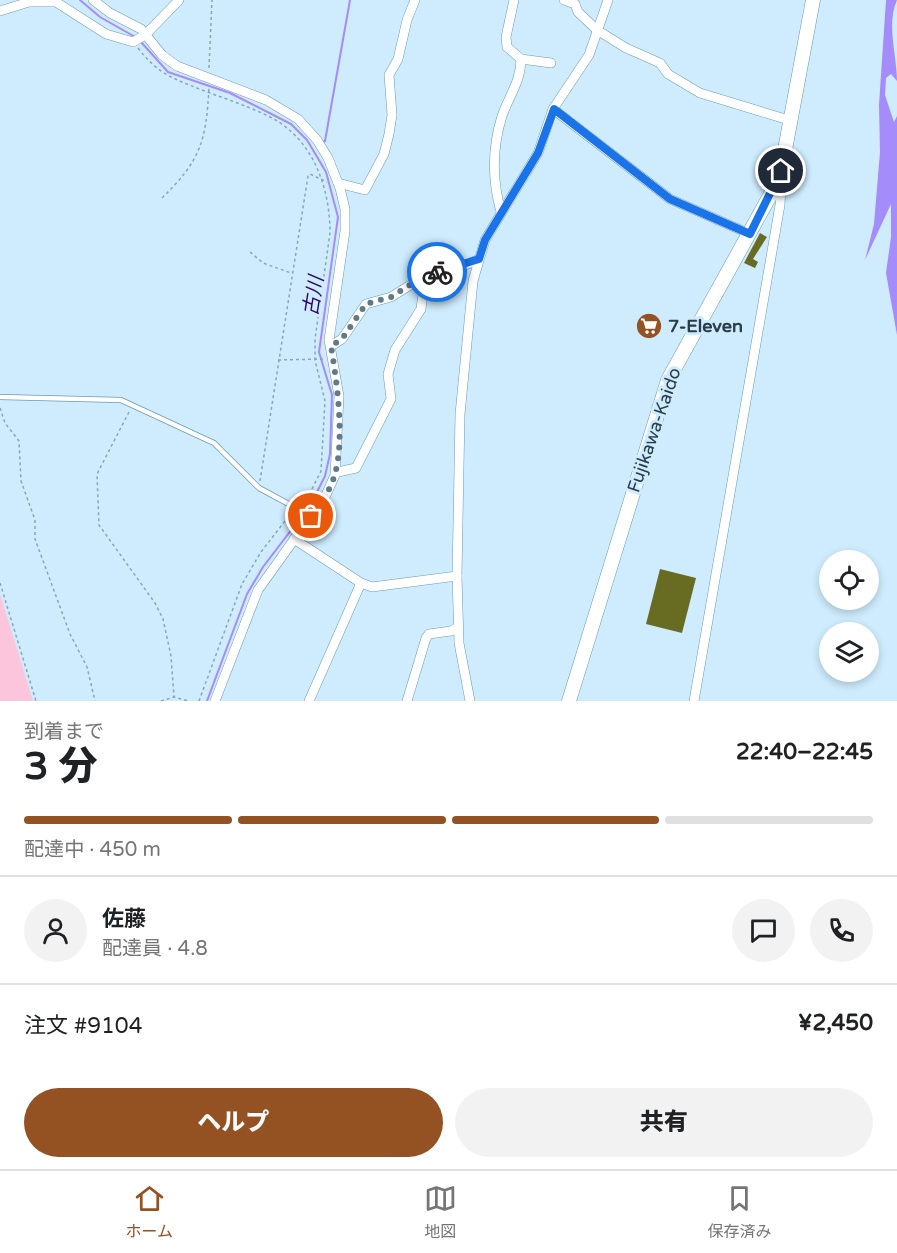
<!DOCTYPE html>
<html lang="ja">
<meta charset="utf-8">
<style>
:root{--surface:#fff;--page:#f2f2f2;--text:#202124;--muted:#757577;--line:#e0e0e0;--accent:#945122}
body{margin:0;font-family:"Varela Round","Noto Sans JP",sans-serif;background:var(--page);color:var(--text);height:100vh;display:flex;flex-direction:column;font-size:22px;white-space:nowrap}
*{box-sizing:border-box;margin:0}
p{font-size:20px;color:var(--muted)}
.icon{flex:none;width:33px;height:33px;fill:none;stroke:currentColor;stroke-width:2;stroke-linecap:round;stroke-linejoin:round}
.map{position:relative;height:701px;overflow:hidden}
.drawer{display:flex;flex-direction:column;background:var(--surface);flex:1}
.drawer>*{flex:none}
.fabs{position:absolute;left:819px;top:550px;display:grid;gap:12px}
.fabs a{display:grid;place-items:center;width:60px;height:60px;border-radius:50%;background:var(--surface);box-shadow:0 3px 9px #0003;font-size:30px}
.pin{position:absolute;display:grid;place-items:center;width:51px;height:51px;color:#fff;margin:-26px;border:3px solid #fff;border-radius:50%;box-shadow:0 2px 6px #0007}
.courier{position:absolute;display:grid;place-items:center;width:60px;height:60px;margin:-30px;border:4px solid #1a73e8;border-radius:50%;background:#fff;color:#222;box-shadow:0 2px 8px #0007}
.headline em{font-style:normal;font-weight:800}
.headline div{display:flex;flex-direction:column-reverse}
.headline{display:flex;align-items:center;justify-content:space-between;height:102px;padding:0 24px}
h1{font-size:39px;font-weight:800;line-height:45px}
.bar{display:grid;grid-template-columns:repeat(4,1fr);gap:9px 6px;align-content:center;height:72px;padding:0 24px}
.bar i{height:8px;border-radius:4px;background:var(--line)}
.bar .current{background:var(--accent)}
.bar p{grid-column:span 4}
.line{display:flex;align-items:center;gap:15px;padding:0 24px;border-top:2px solid var(--line)}
.line div{flex:1}
.round{display:grid;place-items:center;flex:none;width:63px;height:63px;border-radius:32px;background:var(--page)}
.cta{display:flex;gap:12px;margin-top:auto;padding:12px 24px}
.cta a{flex:1;height:69px;border-radius:36px;background:var(--accent);color:#fff;font-size:24px;font-weight:800;line-height:69px;text-align:center}
.cta a+a{background:var(--page);color:var(--text)}
.menu{display:flex;justify-content:space-around;align-items:center;height:84px;border-top:2px solid var(--line);background:var(--surface);font-size:16px;color:var(--muted)}
.menu a{display:grid;justify-items:center;gap:3px}
.menu .current{color:var(--accent)}
.map>svg:first-child{display:block}
</style>
<div class="map">
<svg width="897" height="701" viewBox="0 0 897 701">
<rect width="100%" height="100%" fill="#ceecfd"/>
<path fill="#fcc5db" d="M0 594 33 701H0Z"/>
<path fill="#a58cfb" d="M886 0H897C886 24 897 56 897 81L891 74 886 78 885 95 894 122 897 116V335L886 273 891 237V204L865 260 874 224 880 152 879 105Z"/>
<g fill="none" stroke-linecap="round" stroke-linejoin="round">
<g stroke="#a58cfb" stroke-width="2">
<path d="M80 0 100 17 137 38"/>
<path d="M141 42 168 72 230 93 291 124 307 140 326 172 338 217 319 352 332 395 330 454 325 476 311 504 263 567 247 594 207 701"/>
<path d="M321 143 325 141 350 0"/>
</g>
</g>
<g fill="#686c23">
<path d="M760 233 767 237 753 259 758 262 755 268 744 263Z"/>
<path d="M660 569 696 578 682 633 646 624Z"/>
</g>
<g fill="none" stroke-linecap="round" stroke-linejoin="round">
<g stroke="#699bb5" stroke-width="6">
<path id="service" d="M0 397 121 400 214 443 259 488 311 516"/>
</g>
<g stroke="#699bb5" stroke-width="10">
<g id="minor">
<path d="M93 0 110 13 141 29 162 55 177 66 266 100 298 119 317 140 328 158 340 188 345 209V231L329 340 339 396 335 475 326 495 258 590 215 701"/>
<path d="M564 0 575 4 578 12 597 30 626 48 660 63 668 74 700 93 792 121"/>
<path d="M0 11 29 2H56L106 34 133 42 145 35 179 0"/>
<path d="M521 59 551 63"/>
<path d="M553 109 670 199 750 234"/>
<path d="M338 183 365 190 384 154 389 134 392 115 389 75 398 59 407 20 415 0"/>
<path d="M501 212C492 180 492 148 502 116 509 96 521 81 521 59L507 47 506 37 514 0"/>
<path d="M331 346 342 339 366 304 391 297 428 274 452 268"/>
<path d="M338 472 356 468 391 399 388 374 395 350 421 309 423 294 448 273 479 259"/>
<path d="M294 539 361 583 372 587 457 576"/>
<path d="M309 701 361 583"/>
<path d="M407 701 426 638 429 634 451 631 458 627"/>
<path d="M470 701 459 643 457 576 460 414 473 281 485 240 538 153 553 109 589 55 608 0"/>
<path d="M694 701 780 205 781 187 777 181"/>
</g>
</g>
<g stroke="#699bb5" stroke-width="15">
<path id="primary" d="M569 701 668 380 772 192 781 171 813 0"/>
</g>
<g stroke="#8aa5b4" stroke-width="1.5" stroke-dasharray="3 3" stroke-linecap="butt">
<path d="M138 48C158 74 172 78 202 90 223 98 245 105 266 115 312 136 330 186 330 233L315 339V360L325 401 321 471 311 491 301 502"/>
<path d="M209 68 212 0"/>
<path d="M162 198C201 160 206 141 209 88"/>
<path d="M250 252 263 263 291 273"/>
<path d="M278 360 325 359"/>
<path d="M0 408 5 423 19 441 21 481 35 520V539L70 634 87 667 95 701"/>
<path d="M129 412 97 474 99 525 155 603 163 619 171 656 174 697"/>
<path d="M260 481 308 176 310 174 327 182"/>
<path d="M0 583 36 701"/>
<path d="M161 701 174 697 189 701"/>
<path d="M199 701 242 584 261 552 292 512"/>
</g>
<use href="#service" stroke="#fff" stroke-width="4.5"/>
<use href="#minor" stroke="#fff" stroke-width="9"/>
<use href="#primary" stroke="#fff" stroke-width="14"/>
</g>
<g fill="none" stroke-linecap="round" stroke-linejoin="round">
<path stroke="#627a88" stroke-width="6" stroke-dasharray="0 10.8" d="M311 516C319 505 328 494 333 480 346 445 337 383 331 346L342 339 366 304 391 297 416 281 437 272"/>
<path stroke="#1a73e8" stroke-width="8" d="M437 272 479 259 485 240 538 153 554 109 670 199 750 234 781 171"/>
</g>
<defs>
<g id="supermarket-disc" transform="scale(1.35)"><circle r="9.5" fill="#945122" stroke="#ceecfd"/><path d="M-6-5.5h2.5l.6 2H6L4.5 2H-2.5L-4.4-4H-6ZM-1.5 3.2a1.3 1.3 0 1 0 .1 0ZM3 3.2a1.3 1.3 0 1 0 .1 0Z" fill="#fff"/></g>
</defs>
<g fill-rule="evenodd">
<use href="#supermarket-disc" x="649" y="326"/>
</g>
<g text-anchor="middle" dominant-baseline="central" stroke-width="6" stroke-linejoin="round" paint-order="stroke">
<g font-size="18" font-weight="bold" fill="#283d49" stroke="#ceecfd" text-anchor="start">
<text x="668" y="326">7-Eleven</text>
</g>
<g font-size="18" fill="#283d49" stroke="#ceecfd">
<text transform="translate(654 430) rotate(-71)">Fujikawa-Kaido</text>
</g>
<g font-size="20" font-style="italic" fill="#30046b" stroke="#ceecfd">
<text transform="translate(314 296) rotate(-81)">古川</text>
</g>
</g>
</svg>
<div class="fabs">
<a><svg class="icon" aria-label="locate" viewBox="0 0 24 24"><circle cx="12" cy="12" r="6"/><path d="M12 2v4M12 18v4M2 12h4M18 12h4"/></svg></a>
<a><svg class="icon" aria-label="layers" viewBox="0 0 24 24"><path d="M12 4l9 5-9 5-9-5zM3 14l9 5 9-5"/></svg></a>
</div>
<div class="pin" style="left:311px;top:516px;background:#ea580c"><svg class="icon" aria-label="bag" viewBox="0 0 24 24"><path d="M5 8h14l-1 12H6zM9 8a3 3 0 0 1 6 0"/></svg></div>
<div class="pin" style="left:781px;top:171px;background:#1f2937"><svg class="icon" aria-label="home" viewBox="0 0 24 24"><path d="M3 11l9-7 9 7M6 9v11h12V9"/></svg></div>
<div class="courier" style="left:437px;top:272px"><svg class="icon" aria-label="bike" viewBox="0 0 24 24"><circle cx="6" cy="16" r="4"/><circle cx="18" cy="16" r="4"/><path d="M6 16l4-8h5l3 8M10 8l3 8H6M13 5h3"/></svg></div>
</div>
<section class="drawer">
<div class="headline"><div><h1>3 分</h1><p>到着まで</p></div><em>22:40–22:45</em></div>
<div class="bar"><i class="current"></i><i class="current"></i><i class="current"></i><i></i><p>配達中 · 450 m</p></div>
<div class="line" style="height:108px"><a class="round"><svg class="icon" aria-label="person" viewBox="0 0 24 24"><circle cx="12" cy="8" r="4"/><path d="M4 21q1-7 8-7t8 7"/></svg></a><div><b>佐藤</b><p>配達員 · 4.8</p></div><a class="round"><svg class="icon" aria-label="chat" viewBox="0 0 24 24"><path d="M4 5h16v11H9l-5 4z"/></svg></a><a class="round"><svg class="icon" aria-label="phone" viewBox="0 0 24 24"><path d="M5 4h4l2 5-3 2q2 4 5 5l2-3 5 2v4C11 20 4 13 5 4z"/></svg></a></div>
<div class="line" style="height:78px"><div>注文 #9104</div><b>¥2,450</b></div>
<div class="cta"><a>ヘルプ</a><a>共有</a></div>
</section>
<nav class="menu">
<a class="current"><svg class="icon" aria-label="home" viewBox="0 0 24 24"><path d="M3 11l9-7 9 7M6 9v11h12V9"/></svg>ホーム</a>
<a><svg class="icon" aria-label="map" viewBox="0 0 24 24"><path d="M3 6l6-2 6 2 6-2v14l-6 2-6-2-6 2zM9 4v14M15 6v14"/></svg>地図</a>
<a><svg class="icon" aria-label="saved" viewBox="0 0 24 24"><path d="M7 4h10v16l-5-4-5 4z"/></svg>保存済み</a>
</nav>
